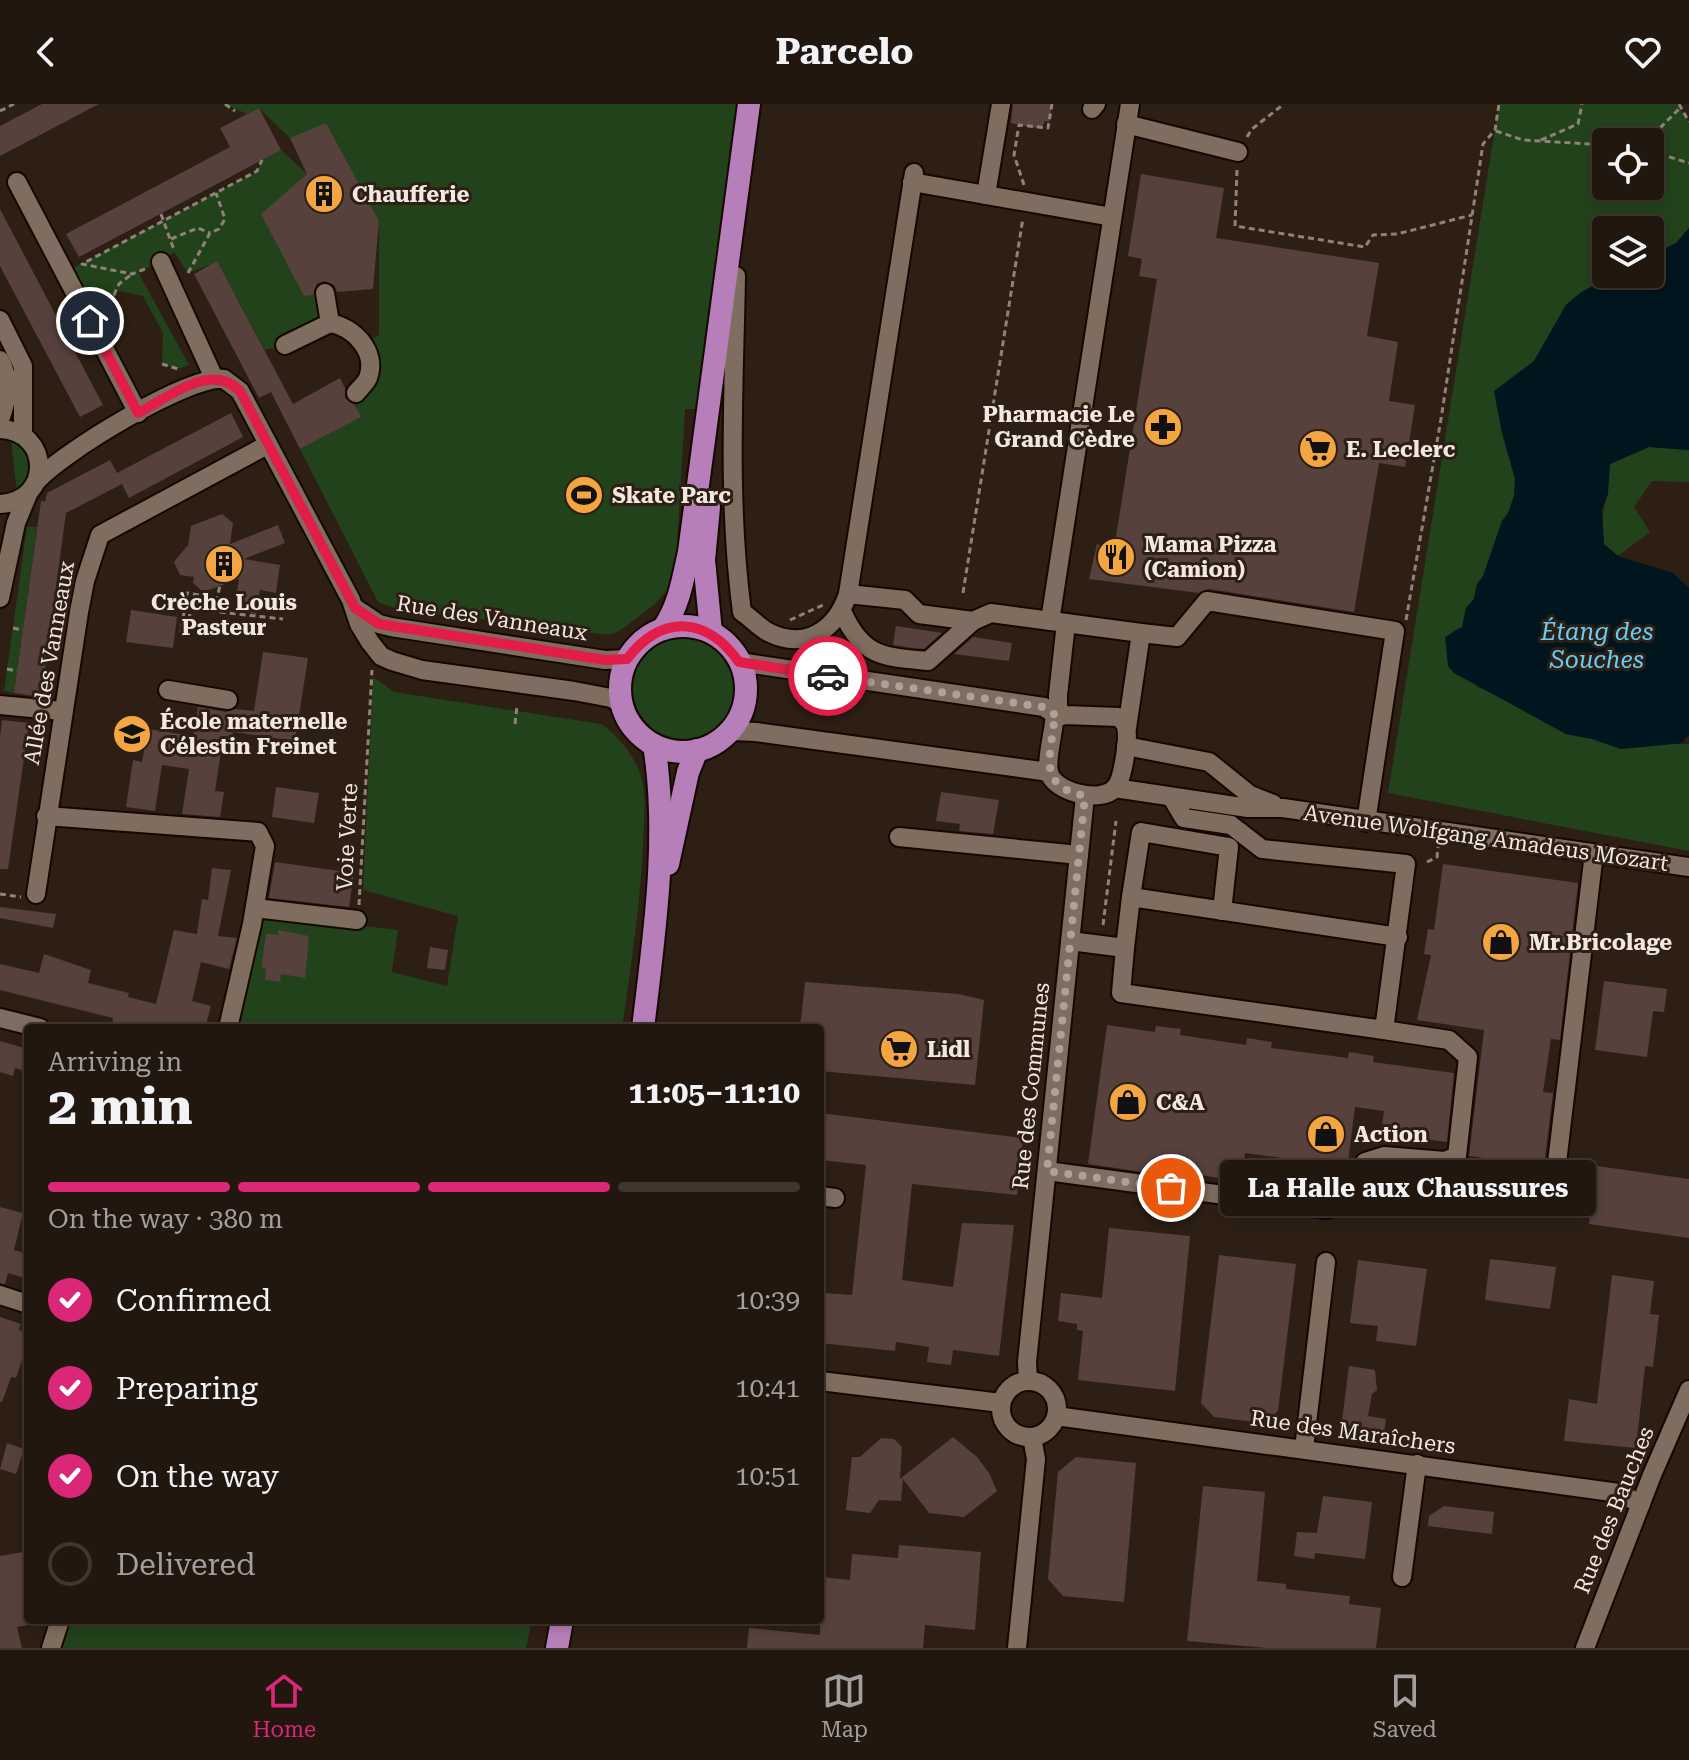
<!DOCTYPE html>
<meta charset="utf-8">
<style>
:root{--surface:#22170f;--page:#2a2018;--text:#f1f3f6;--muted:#a29f9e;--line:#3f362f;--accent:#db2777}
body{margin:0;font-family:"Roboto Serif",serif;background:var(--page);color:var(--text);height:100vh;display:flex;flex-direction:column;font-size:30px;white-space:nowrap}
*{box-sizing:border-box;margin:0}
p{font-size:26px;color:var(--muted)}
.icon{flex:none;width:44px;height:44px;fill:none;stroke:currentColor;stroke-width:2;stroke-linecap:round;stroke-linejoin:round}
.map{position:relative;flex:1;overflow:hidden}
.side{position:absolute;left:24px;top:920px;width:800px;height:600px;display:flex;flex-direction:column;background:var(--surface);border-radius:8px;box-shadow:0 4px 12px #0003,0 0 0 2px var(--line)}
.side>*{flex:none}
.buttons{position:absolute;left:1592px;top:24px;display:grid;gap:16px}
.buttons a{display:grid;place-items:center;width:72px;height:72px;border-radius:8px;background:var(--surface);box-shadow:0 4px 12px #0003,0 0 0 2px var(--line);font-size:40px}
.pin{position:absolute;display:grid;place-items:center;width:68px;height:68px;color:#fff;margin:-34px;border:4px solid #fff;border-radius:50%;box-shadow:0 2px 8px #0007}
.courier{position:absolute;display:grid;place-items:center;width:80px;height:80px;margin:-40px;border:6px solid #e11d48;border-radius:50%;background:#fff;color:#222;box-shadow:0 2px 10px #0007}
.bubble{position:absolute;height:56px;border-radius:8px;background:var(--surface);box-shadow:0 4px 12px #0003,0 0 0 2px var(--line);font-size:26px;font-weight:700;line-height:56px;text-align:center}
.headline em{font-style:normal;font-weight:700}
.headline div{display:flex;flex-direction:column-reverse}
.headline{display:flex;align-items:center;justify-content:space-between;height:136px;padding:0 24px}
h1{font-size:52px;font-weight:700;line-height:60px}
.bar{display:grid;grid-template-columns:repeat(4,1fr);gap:12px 8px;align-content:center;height:96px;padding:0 24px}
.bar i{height:10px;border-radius:6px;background:var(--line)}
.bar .on{background:var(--accent)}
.bar p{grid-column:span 4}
ol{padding:0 24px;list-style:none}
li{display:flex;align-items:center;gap:24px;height:88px}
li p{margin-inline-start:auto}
li .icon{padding:8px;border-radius:50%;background:var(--accent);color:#fff;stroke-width:4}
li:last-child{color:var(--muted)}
li i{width:44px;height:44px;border:4px solid var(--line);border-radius:50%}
header{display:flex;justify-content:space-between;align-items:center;height:104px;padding:0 24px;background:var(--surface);font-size:36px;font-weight:700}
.tab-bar{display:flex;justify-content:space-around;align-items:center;height:112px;border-top:2px solid var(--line);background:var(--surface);font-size:22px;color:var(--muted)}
.tab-bar a{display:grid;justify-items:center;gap:4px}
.tab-bar .on{color:var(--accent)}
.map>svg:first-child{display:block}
</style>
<header><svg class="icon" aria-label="back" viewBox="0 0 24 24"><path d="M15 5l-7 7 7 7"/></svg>Parcelo<svg class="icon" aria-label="heart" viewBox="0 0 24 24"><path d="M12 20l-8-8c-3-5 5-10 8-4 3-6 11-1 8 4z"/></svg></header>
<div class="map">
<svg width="1689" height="1544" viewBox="0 0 1689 1544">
<rect width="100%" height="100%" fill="#2e1f14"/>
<g fill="#22421b" fill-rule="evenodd">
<path d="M225 0H745L735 166 720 305H685L675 477 655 500 621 526 609 531 394 504 378 498 300 345 360 313C352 295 356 289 368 274L363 239 379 231V117L326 20 290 34 259 4 247 10Z"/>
<path d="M1499 0H1677L1689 18V124L1676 139 1650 152V126H1606V170H1614L1580 189 1566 201 1534 257 1508 277 1496 301 1515 375 1514 392 1508 409 1502 417 1483 473 1477 480 1474 495 1466 504 1462 523 1452 528 1477 583 1492 588 1566 630 1592 635 1621 645 1664 640H1689V747L1388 689ZM1606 38H1650V82H1606Z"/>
<path d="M281 46 307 70 262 110 304 191 325 189 330 219 285 241 265 246 217 158 188 169 174 148 161 158 138 168 189 261 178 265 162 260 163 229 143 192 116 186 114 191 115 218 100 189 86 187 73 164 257 67 262 56Z"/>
<path d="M11 334C27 342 30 353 32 369L17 389Z"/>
<path d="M1649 343 1689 346V378L1652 377 1634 403 1650 428 1618 452 1604 440 1601 428 1610 360Z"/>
<path d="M27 423H37L14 589 4 587Z"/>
<circle cx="684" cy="584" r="51"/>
<path d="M373 573 394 588 601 620C618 631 636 654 641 673 647 694 644 719 643 740 640 802 631 863 622 924H235L259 810 398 826 392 868 447 882 458 812 363 786Z"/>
<path d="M65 1516H166L193 1522 195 1516H532L526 1544H56Z"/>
</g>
<path fill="#01151e" d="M1689 124V346L1649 343 1610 360 1608 390 1602 406 1604 440 1618 452 1673 469 1689 484V631L1682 639 1674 640 1621 645 1592 635 1566 630 1454 569 1448 562 1445 533 1462 523 1466 504 1474 495 1477 480 1483 472 1502 417 1508 409 1514 392 1515 375 1502 329 1494 287 1534 257 1566 201 1580 189 1614 170H1650V152L1676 139Z"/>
<g fill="#56413d">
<path d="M42 0H99L0 52V22Z"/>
<path d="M1013 0H1052L1049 18 1045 17 1041 25 1011 19Z"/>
<path d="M259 4 281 46 79 153 66 130 230 43 220 24Z"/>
<path d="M326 19 379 117 373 185 337 188 334 181 324 177 317 180 313 191 304 192 261 110 307 70 290 34Z"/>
<path d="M1141 70 1224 84 1216 134 1379 159 1367 232 1398 238 1389 297 1415 301 1405 363 1379 359 1354 508 1209 485 1199 489 1089 475 1097 440 1114 445 1157 175 1139 172 1142 155 1128 152Z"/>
<path d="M0 105 103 301 80 313 0 162Z"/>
<path d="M217 157 293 300 340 274 345 284V294L355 301 361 313 300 345 271 288 259 294 194 170Z"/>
<path d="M231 309 243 333 129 394 122 380 66 409 41 593 14 589 41 397 45 398 47 389 110 356 117 369Z"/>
<path d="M222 410 233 419 230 440 278 421 285 439 244 455 280 461 276 489 260 486 256 510 234 507 239 475 203 488 193 479 194 473 180 471 174 458 188 441 191 422Z"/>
<path d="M131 506 177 513 173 544 126 538Z"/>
<path d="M896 522 942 529 924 545 912 544 893 541Z"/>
<path d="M973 533 1012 539 1009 557 954 550Z"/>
<path d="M263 548 308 554 295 637 233 628 230 642 222 641 215 687 224 688 220 713 182 710 189 665 162 661 155 707 126 703 133 656 142 658 148 625 193 632 198 603 226 608 236 605 254 607Z"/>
<path d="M2 616 29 619 8 765H0V633Z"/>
<path d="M276 683 319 689 314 719 272 713Z"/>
<path d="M941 688 999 696 993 730 959 727 960 720 936 717Z"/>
<path d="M275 758 354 769 349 803 269 794Z"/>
<path d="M1443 760 1578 779 1560 936 1551 935 1543 988 1553 989 1544 1062 1469 1052 1484 926 1417 916 1431 851 1424 850 1428 825 1434 826Z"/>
<path d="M212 764 231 766 218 832 237 834 229 865 201 858 192 897 211 902 205 924H133L112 919 113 914 0 886V860L39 869 44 850 91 866 88 879 129 889 128 893 156 900 174 826 197 830 202 795 208 796Z"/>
<path d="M0 803 56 810 53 824 0 814Z"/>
<path d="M278 826 309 832 305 874 281 870 280 878 265 876 266 865 263 864 262 859 266 830 278 831Z"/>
<path d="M430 843 448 846 445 866 427 864Z"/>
<path d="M1604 877 1667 885 1664 908 1653 907 1647 953 1595 946Z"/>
<path d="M805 878 959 890 984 896 975 981 820 967V924H800Z"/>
<path d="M1107 921 1155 928 1156 922 1181 925 1180 931 1246 941 1247 934 1272 938 1271 944 1348 954 1349 948 1374 952 1373 958 1454 969 1447 1038 1381 1029 1384 1007 1355 1003 1347 1066 1339 1081 1294 1075 1297 1056 1245 1049 1241 1077 1185 1069 1184 1074 1088 1060Z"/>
<path d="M0 937 28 945V968L15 964 13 972 0 968Z"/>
<path d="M820 1009 1023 1034 1017 1091 912 1080 902 1176 953 1183 962 1119 1014 1121 999 1252 953 1246 951 1261 927 1258 929 1243 896 1238 895 1247 820 1239 823 1189 852 1191 866 1061 820 1056Z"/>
<path d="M1597 1062 1689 1075V1134L1589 1120Z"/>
<path d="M0 1103 23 1109 14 1146 28 1150V1175L8 1169 5 1180 0 1179Z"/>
<path d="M1109 1124 1190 1132 1175 1287 1078 1276 1083 1227 1077 1226V1220L1058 1217 1061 1189 1102 1194Z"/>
<path d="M1219 1151 1296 1160 1278 1307 1264 1319 1214 1313 1201 1299Z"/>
<path d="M1490 1155 1556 1163 1550 1205 1485 1196Z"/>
<path d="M1358 1156 1427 1165 1416 1242 1376 1237 1378 1222 1350 1219Z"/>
<path d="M1612 1171 1654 1177 1650 1210 1659 1211 1653 1263 1645 1262 1636 1344 1564 1337 1569 1295 1597 1300Z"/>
<path d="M0 1213 21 1220 19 1226 28 1229V1255L23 1253 16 1274 11 1273 2 1298H0Z"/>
<path d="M1349 1262 1375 1266 1377 1286 1372 1290 1368 1312 1386 1315 1384 1330 1341 1324Z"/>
<path d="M953 1333 977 1353 989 1369 997 1387 964 1413 929 1409 903 1375 901 1397 879 1396 870 1409 846 1406 852 1353H860L881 1334 894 1335 902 1343 900 1375Z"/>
<path d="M7 1339 24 1345 16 1370 0 1365Z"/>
<path d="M1076 1353 1136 1359 1124 1498 1063 1492 1048 1475 1058 1368Z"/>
<path d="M1203 1382 1265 1388 1257 1477 1286 1480V1485L1350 1492 1349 1500 1381 1504 1376 1544H1268L1187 1537Z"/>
<path d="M1323 1392 1372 1398 1365 1455 1315 1449 1314 1455 1294 1452 1297 1428 1317 1429Z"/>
<path d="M1444 1402 1494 1408 1492 1430 1428 1422 1429 1412Z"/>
<path d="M899 1441 981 1448 975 1526 925 1521 923 1544H747L749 1524 820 1531V1473L850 1476 852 1450 898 1454Z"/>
<path d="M23 1448 28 1478V1521L17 1523 22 1544H0V1452Z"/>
</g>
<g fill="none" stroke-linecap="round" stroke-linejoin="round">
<g stroke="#150802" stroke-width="22">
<g id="minor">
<path d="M1092 5 1096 0"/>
<path d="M1126 20 1238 48"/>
<path d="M914 69 848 490 905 496 919 510 973 517 991 509 1066 519"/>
<path d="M17 78 138 309"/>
<path d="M912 78 1112 113"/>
<path d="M986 91 1001 0"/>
<path d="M161 158 214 274"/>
<path d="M736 172C734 284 727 396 742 508 751 514 759 523 768 528 805 547 836 526 848 490"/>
<path d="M325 189 330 219C353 223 378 247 368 274 366 279 359 285 356 289"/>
<path d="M0 216 23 262V331"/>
<path d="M285 241 330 219"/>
<path d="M0 256C11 278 8 293 0 316"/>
<path d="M0 325C52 327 52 398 0 400"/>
<path d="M36 378C59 350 189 271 224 275L240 287 351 496 359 520 370 538 381 552 392 557 422 566 574 587 611 594 620 599"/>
<path d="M0 494 16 419 28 390"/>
<path d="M355 504 379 520 391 523 605 556 627 555"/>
<path d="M842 507C862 553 883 553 928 557L973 517"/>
<path d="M1050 517 1130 0"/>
<path d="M1141 529 1177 533 1207 497 1395 527 1366 718"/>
<path d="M739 558 1044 603 1058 613"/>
<path d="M168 586 228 596"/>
<path d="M0 601 62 607"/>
<path d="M1058 613 1065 611 1118 613C1122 616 1125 618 1126 623 1129 634 1123 676 1115 684 1101 700 1053 688 1049 668 1046 657 1053 630 1054 618L1058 613V591L1066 519 1141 529 1127 624"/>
<path d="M731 627 756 628 1049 668"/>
<path d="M1126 642 1209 658 1250 691 1273 700"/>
<path d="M1115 684 1248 704H1283L1689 763"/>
<path d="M46 712 258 728 265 742 252 820 228 924"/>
<path d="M899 733 1079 751"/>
<path d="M36 790 79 508 85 477 100 431 267 341"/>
<path d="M1131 793 1141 728 1229 743 1222 807"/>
<path d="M255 804 357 816"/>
<path d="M1070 837 1125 844 1131 793 1398 833"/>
<path d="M1125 844 1121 889 1384 926 1406 760 1262 745 1231 721 1184 714 1172 694"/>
<path d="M0 914 40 924"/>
<path d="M1445 1057 1483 1089 1508 1096 1538 1089 1556 1067 1594 749"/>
<path d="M1047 1067 1327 1105 1344 1096 1365 1058 1384 1052 1445 1057 1457 1052 1468 953 1449 936 1384 926"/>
<path d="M820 1092 835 1094"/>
<path d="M0 1191 28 1200"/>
<circle cx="1029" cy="1305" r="28"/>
<path d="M820 1277 1001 1299"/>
<path d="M1028 1277 1027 1258 1085 692"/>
<path d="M1056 1312 1619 1389 1641 1400"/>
<path d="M1304 1345 1326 1158"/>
<path d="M1402 1473 1417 1360"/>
<path d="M51 1544 60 1516"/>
<path d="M1017 1544 1036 1355 1032 1333"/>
<path d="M1585 1544 1652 1371 1689 1286"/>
</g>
</g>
<g stroke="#150802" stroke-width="26">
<g id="major">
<path d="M709 403 704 456 711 528"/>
<circle cx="683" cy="585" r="63"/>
<path d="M663 525C679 502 683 475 689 448L749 0"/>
<path d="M668 760 688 668 697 646"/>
<path d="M643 924C654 833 669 732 654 641"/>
<path d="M557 1544 562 1516"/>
</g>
</g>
<g stroke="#8f8279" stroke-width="3" stroke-dasharray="6 4" stroke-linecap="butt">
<path d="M225 0 235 7"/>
<path d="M1679 0 1689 18"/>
<path d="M0 7 14 0"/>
<path d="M1496 27 1523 36 1606 41"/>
<path d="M1247 33 1252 25 1284 0"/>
<path d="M1541 36 1578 20 1582 0"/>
<path d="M1646 38 1681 3"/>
<path d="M1650 47 1689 59"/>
<path d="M1237 66 1235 122 1365 143 1373 131 1397 130 1472 111"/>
<path d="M1024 81 1014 51 1019 21 1048 24 1052 0"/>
<path d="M161 110 174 146"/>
<path d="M171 135 198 124 210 129"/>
<path d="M145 165 132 170 82 160 257 67 262 56"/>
<path d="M188 169 210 129 219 125 225 115 216 89"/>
<path d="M94 188 114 191 119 180 132 170"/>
<path d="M162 260 178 265"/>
<path d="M222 473 217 494 187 489 181 528 186 529 191 505 283 515"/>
<path d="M963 489 1023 114"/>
<path d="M790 516 823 501"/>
<path d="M1406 516 1441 315 1483 40 1495 26 1499 0"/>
<path d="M13 524 23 526"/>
<path d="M7 565 17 567"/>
<path d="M515 620 517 602"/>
<path d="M1427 758 1437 753 1438 743"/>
<path d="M0 790 21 793"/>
<path d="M359 801 372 566"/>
<path d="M1103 821 1116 717"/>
</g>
<use href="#minor" stroke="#7f6d60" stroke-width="18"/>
<use href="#major" stroke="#b77fb9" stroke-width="22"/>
</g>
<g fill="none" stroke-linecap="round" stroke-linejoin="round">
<path stroke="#ada299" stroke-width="8" stroke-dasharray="0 14.4" d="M828 572 1044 603 1058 613 1054 618C1050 655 1038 682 1085 692L1047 1067 1171 1084"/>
<path stroke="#e11d48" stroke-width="10" d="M90 217 138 309C168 294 211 257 240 287L355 504 379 520 605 556 627 555C662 510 706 512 739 558L828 572"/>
</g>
<defs>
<g id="building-disc" transform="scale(2)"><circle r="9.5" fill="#f2a541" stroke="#2e1f14"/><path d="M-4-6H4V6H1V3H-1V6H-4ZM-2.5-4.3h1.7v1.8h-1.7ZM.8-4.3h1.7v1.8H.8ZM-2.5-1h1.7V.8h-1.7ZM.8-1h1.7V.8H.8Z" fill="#111"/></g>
<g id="pharmacy-disc" transform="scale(2)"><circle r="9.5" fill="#f2a541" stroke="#2e1f14"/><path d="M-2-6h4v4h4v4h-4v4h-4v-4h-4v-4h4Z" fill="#111"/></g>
<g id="supermarket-disc" transform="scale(2)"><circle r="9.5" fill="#f2a541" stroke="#2e1f14"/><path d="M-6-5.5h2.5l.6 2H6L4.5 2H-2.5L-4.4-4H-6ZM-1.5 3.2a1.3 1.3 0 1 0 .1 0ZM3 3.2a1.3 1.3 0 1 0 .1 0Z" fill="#111"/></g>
<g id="stadium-disc" transform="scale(2)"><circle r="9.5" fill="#f2a541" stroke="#2e1f14"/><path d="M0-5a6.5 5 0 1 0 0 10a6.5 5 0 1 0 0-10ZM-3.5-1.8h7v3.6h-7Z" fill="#111"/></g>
<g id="restaurant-disc" transform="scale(2)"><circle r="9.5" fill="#f2a541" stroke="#2e1f14"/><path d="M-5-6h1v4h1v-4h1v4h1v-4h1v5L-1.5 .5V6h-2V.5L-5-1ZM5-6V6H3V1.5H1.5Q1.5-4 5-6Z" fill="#111"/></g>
<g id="school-disc" transform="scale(2)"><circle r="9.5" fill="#f2a541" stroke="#2e1f14"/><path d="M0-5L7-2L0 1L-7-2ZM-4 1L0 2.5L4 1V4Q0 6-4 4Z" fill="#111"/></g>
<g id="shop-disc" transform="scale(2)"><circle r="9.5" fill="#f2a541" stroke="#2e1f14"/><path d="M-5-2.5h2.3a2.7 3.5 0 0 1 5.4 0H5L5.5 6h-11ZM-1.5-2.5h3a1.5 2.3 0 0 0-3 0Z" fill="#111"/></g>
</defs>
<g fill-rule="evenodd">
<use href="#building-disc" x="324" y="90"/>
<use href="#pharmacy-disc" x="1163" y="323"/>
<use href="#supermarket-disc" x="1318" y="345"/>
<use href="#stadium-disc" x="584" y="391"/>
<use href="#restaurant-disc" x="1116" y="453"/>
<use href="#building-disc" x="224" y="460"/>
<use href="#school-disc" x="132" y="630"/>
<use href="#shop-disc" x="1501" y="838"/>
<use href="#supermarket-disc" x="899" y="945"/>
<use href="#shop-disc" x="1128" y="998"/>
<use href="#shop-disc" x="1326" y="1030"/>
</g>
<g text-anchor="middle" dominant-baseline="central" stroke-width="6" stroke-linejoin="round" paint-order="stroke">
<g font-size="22" font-weight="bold" fill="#f2e8e1" stroke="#2e1f14" text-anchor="start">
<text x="352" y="90">Chaufferie</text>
<text x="1135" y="310" text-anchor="end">Pharmacie Le<tspan x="1135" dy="25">Grand Cèdre</tspan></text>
<text x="1346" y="345">E. Leclerc</text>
<text x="612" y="391">Skate Parc</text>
<text x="1144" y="440">Mama Pizza<tspan x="1144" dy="25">(Camion)</tspan></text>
<text x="224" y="498" text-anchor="middle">Crèche Louis<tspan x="224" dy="25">Pasteur</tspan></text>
<text x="160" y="617">École maternelle<tspan x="160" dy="25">Célestin Freinet</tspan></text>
<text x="1529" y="838">Mr.Bricolage</text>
<text x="927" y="945">Lidl</text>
<text x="1156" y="998">C&amp;A</text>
<text x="1354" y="1030">Action</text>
</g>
<g font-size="22" fill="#f2e8e1" stroke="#2e1f14">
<text transform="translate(492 514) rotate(9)">Rue des Vanneaux</text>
<text transform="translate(49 559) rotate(-80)">Allée des Vanneaux</text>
<text transform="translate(347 733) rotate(-87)">Voie Verte</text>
<text transform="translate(1486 734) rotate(8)">Avenue Wolfgang Amadeus Mozart</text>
<text transform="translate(1031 982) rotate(-84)">Rue des Communes</text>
<text transform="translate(1353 1328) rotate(8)">Rue des Maraîchers</text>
<text transform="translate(1614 1406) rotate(-68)">Rue des Bauches</text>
</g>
<g font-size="24" font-style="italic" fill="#63cff8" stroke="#2e1f14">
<text x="1597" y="528">Étang des<tspan x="1597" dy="28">Souches</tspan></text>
</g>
</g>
</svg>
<div class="buttons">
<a><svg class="icon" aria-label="locate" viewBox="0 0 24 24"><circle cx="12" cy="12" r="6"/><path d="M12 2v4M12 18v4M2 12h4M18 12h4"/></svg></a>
<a><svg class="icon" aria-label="layers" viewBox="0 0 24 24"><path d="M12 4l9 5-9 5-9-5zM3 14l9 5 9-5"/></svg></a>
</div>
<div class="pin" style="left:1171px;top:1084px;background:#ea580c"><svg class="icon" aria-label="bag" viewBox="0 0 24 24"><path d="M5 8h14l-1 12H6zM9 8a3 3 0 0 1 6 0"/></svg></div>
<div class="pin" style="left:90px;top:217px;background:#1f2937"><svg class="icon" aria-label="home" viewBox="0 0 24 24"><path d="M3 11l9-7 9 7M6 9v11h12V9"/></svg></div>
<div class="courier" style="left:828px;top:572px"><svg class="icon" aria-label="car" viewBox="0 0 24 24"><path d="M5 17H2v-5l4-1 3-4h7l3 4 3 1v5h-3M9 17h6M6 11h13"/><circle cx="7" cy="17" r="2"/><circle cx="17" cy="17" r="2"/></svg></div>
<div class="bubble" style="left:1220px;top:1056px;width:376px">La Halle aux Chaussures</div>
<section class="side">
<div class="headline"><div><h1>2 min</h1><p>Arriving in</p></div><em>11:05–11:10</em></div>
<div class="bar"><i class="on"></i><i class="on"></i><i class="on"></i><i></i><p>On the way · 380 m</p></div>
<ol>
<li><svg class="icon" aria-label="check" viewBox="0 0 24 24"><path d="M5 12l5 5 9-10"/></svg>Confirmed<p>10:39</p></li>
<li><svg class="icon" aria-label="check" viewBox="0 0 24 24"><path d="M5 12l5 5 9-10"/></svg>Preparing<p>10:41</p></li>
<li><svg class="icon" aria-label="check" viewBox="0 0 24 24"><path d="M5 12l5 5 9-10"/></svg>On the way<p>10:51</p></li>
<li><i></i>Delivered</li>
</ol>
</section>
</div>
<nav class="tab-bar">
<a class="on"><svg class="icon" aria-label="home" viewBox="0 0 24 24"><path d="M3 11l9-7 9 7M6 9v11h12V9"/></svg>Home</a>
<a><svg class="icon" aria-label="map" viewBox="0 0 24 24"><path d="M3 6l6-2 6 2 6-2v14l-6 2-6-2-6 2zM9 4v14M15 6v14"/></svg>Map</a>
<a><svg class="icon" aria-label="saved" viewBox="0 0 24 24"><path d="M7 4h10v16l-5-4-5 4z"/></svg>Saved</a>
</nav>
